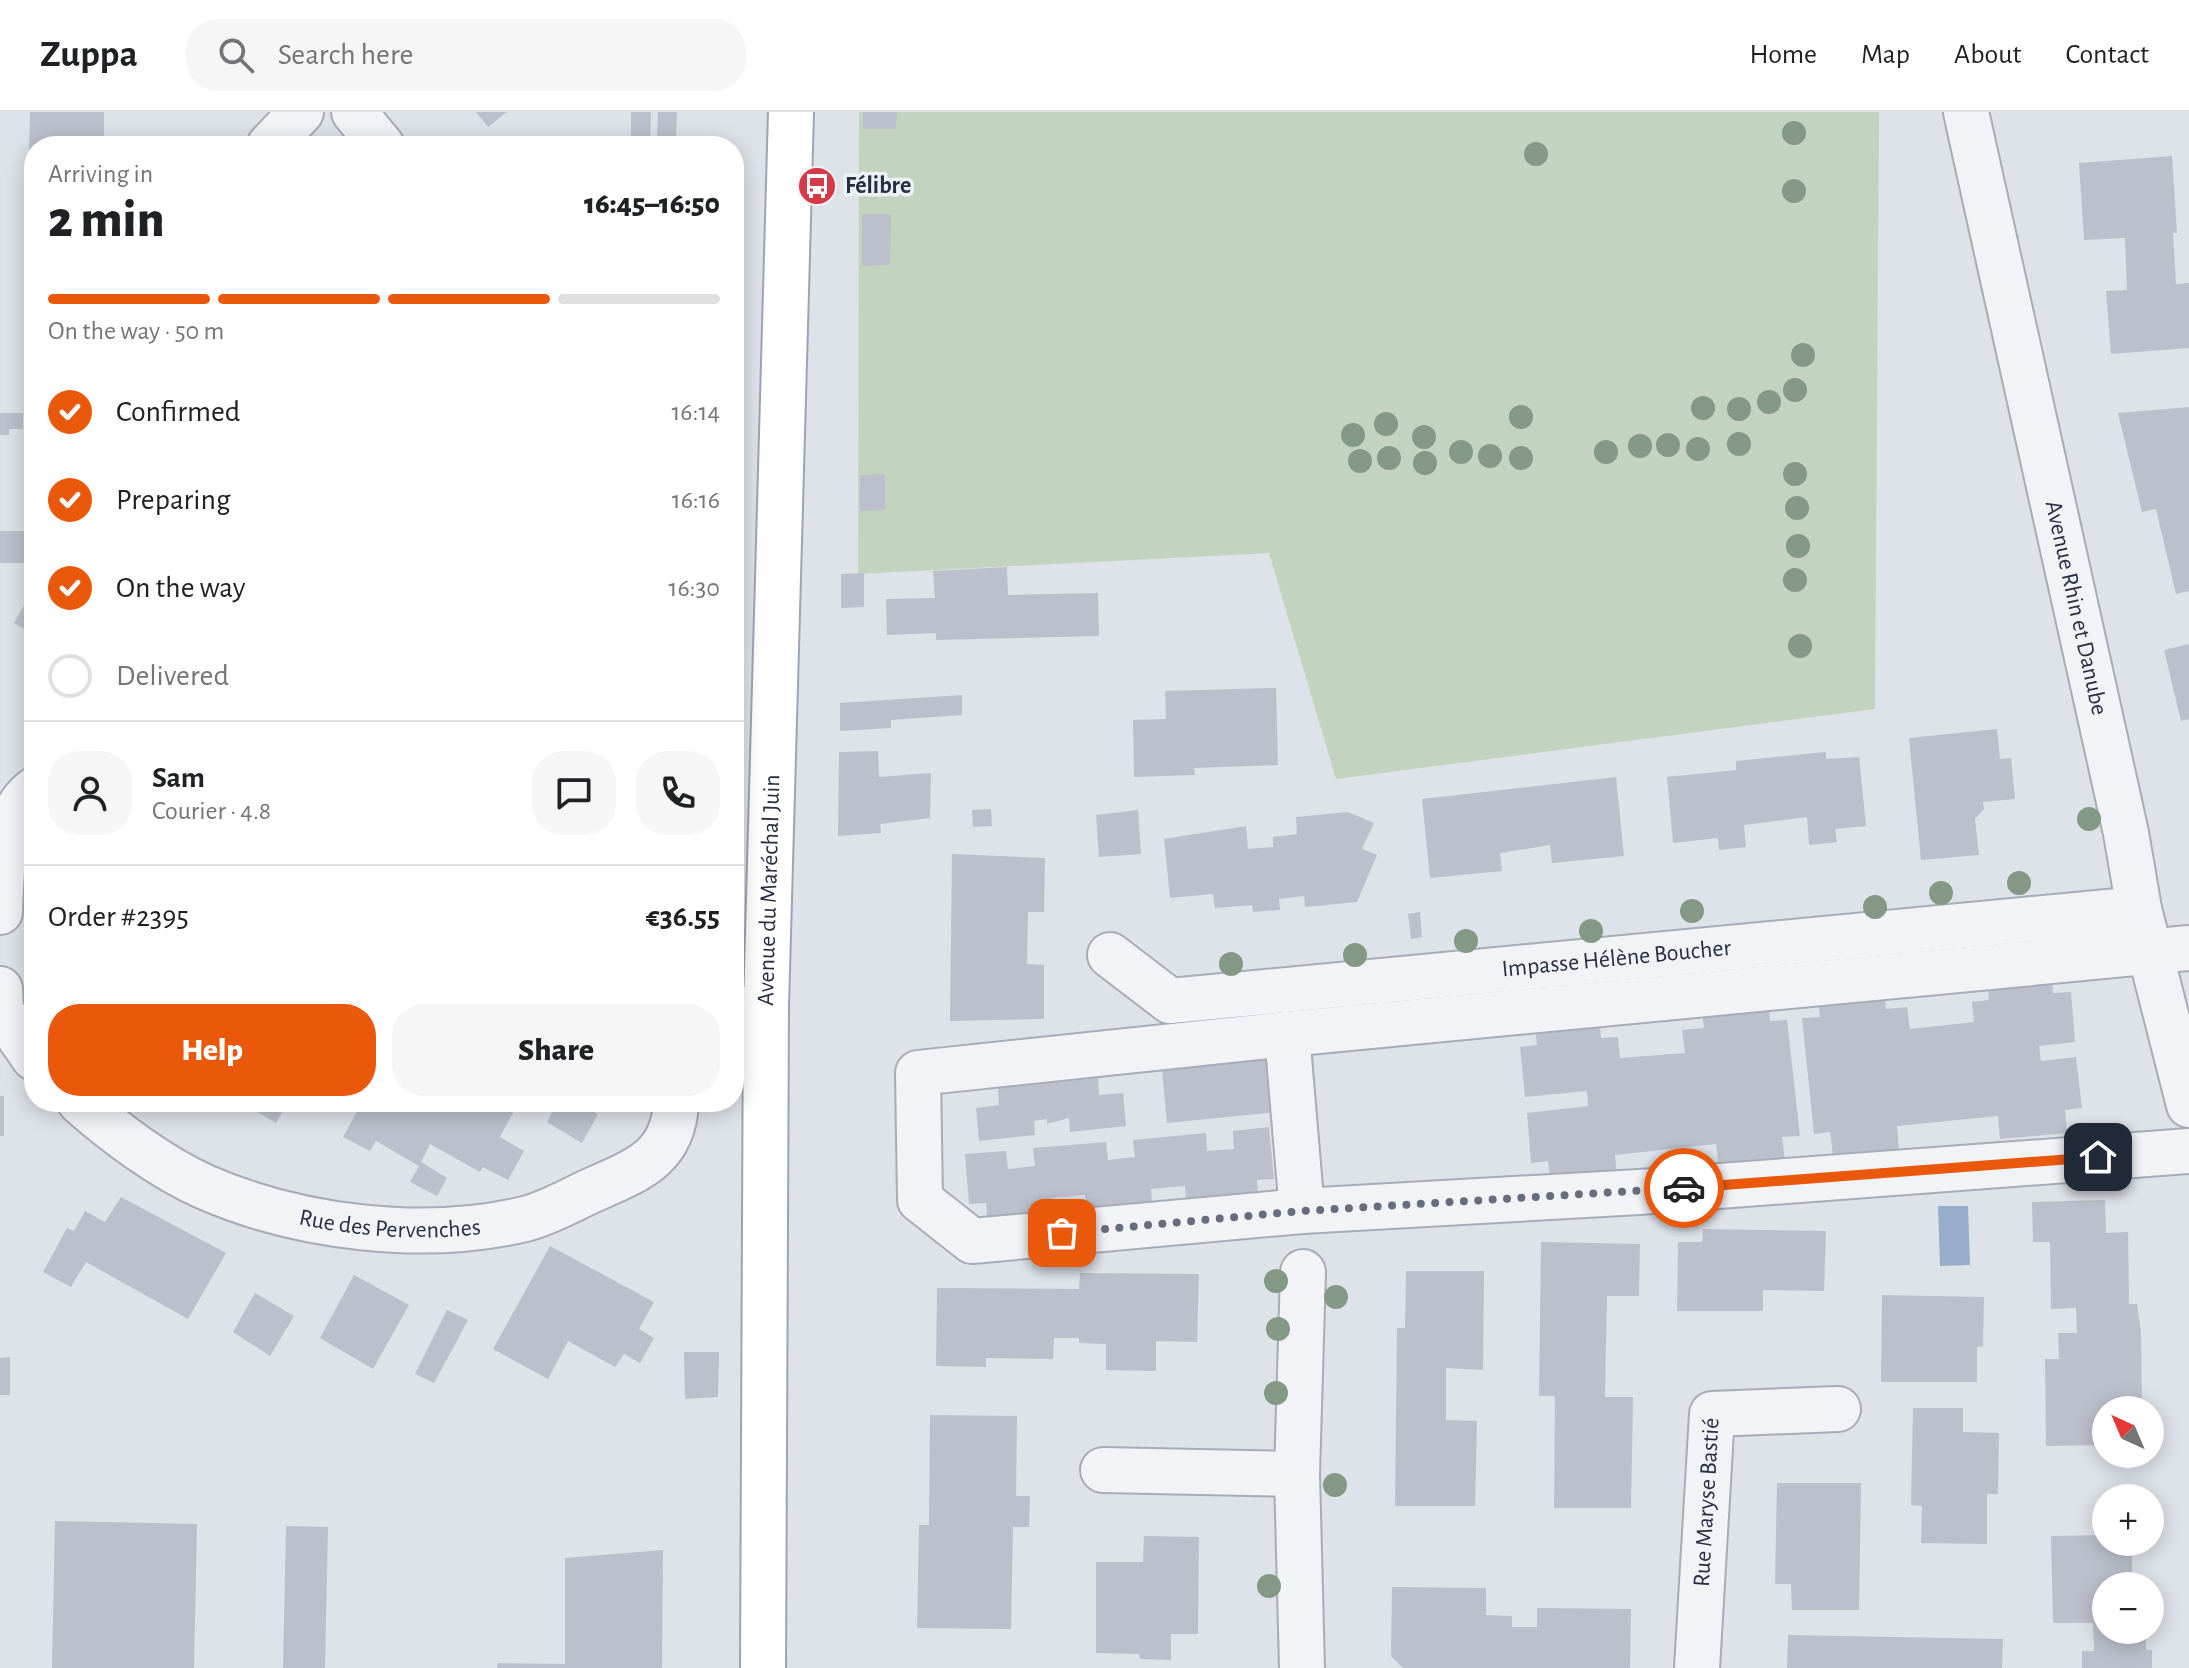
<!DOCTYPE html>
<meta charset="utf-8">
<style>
:root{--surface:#fff;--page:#f6f6f6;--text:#202124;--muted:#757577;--line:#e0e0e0;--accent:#ea580c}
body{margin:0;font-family:"Alegreya Sans",sans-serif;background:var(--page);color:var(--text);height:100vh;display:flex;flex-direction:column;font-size:30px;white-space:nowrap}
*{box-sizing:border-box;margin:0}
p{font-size:26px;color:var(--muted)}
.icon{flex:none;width:44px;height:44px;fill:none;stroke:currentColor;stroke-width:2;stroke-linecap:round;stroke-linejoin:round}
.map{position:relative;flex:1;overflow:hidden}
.side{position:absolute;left:24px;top:24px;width:720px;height:976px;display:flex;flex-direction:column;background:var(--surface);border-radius:32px;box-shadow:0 4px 20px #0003}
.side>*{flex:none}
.needle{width:52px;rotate:316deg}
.fabs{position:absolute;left:2092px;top:1284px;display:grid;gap:16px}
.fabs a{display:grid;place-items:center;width:72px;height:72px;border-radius:50%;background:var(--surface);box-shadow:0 4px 20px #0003;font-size:40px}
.pin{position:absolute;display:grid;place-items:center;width:68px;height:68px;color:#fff;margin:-34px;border-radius:16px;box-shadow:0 4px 12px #0006}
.courier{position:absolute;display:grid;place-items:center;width:80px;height:80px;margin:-40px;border:6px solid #ea580c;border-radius:50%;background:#fff;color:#222;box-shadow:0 2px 10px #0007}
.summary em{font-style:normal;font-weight:800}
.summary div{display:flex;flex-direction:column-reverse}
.summary{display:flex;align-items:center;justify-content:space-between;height:136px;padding:0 24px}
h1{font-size:52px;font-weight:800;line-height:60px}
.bar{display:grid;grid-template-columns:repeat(4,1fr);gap:12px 8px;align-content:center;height:96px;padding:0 24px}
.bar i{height:10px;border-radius:6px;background:var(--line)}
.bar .selected{background:var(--accent)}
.bar p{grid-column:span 4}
.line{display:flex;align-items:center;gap:20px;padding:0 24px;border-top:2px solid var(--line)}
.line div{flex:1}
.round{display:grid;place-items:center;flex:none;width:84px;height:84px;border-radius:32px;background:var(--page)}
ol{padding:0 24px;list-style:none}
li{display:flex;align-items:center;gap:24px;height:88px}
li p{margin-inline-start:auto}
li .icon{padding:8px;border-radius:50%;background:var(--accent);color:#fff;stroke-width:4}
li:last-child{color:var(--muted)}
li i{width:44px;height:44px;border:4px solid var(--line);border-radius:50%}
.primary-button{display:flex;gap:16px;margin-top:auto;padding:16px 24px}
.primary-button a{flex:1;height:92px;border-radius:32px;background:var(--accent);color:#fff;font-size:32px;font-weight:800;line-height:92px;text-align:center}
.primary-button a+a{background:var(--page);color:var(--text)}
header{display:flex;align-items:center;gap:48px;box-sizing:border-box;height:112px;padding:0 40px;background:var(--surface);border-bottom:2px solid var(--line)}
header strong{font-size:38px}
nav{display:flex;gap:44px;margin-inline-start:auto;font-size:28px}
.search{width:560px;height:72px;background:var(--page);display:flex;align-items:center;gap:20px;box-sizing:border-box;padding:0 28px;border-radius:32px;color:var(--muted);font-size:30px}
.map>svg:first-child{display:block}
</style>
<header>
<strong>Zuppa</strong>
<div class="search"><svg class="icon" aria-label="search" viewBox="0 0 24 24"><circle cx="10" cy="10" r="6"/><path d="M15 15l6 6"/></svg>Search here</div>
<nav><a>Home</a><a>Map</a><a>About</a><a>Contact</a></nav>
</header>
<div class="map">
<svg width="2189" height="1556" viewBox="0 0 2189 1556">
<rect width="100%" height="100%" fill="#dee2e9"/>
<path fill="#c2d3bf" d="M859 0H1879L1875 597 1336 667 1269 441 858 462Z"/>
<path fill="#96adcb" d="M1968 1094 1970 1153 1940 1154 1938 1094Z"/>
<g fill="#bbc0cc">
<path d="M30 0H104V24L114 25 113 34H34V148L26 147Z"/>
<path d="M476 0H507L488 15Z"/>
<path d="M631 0H651L650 29H631Z"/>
<path d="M658 0H677L676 28H657Z"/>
<path d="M863 0H897L896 17H863Z"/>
<path d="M2172 44 2177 121H2173L2176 172 2189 171V236L2111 242 2106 179 2127 178 2125 126 2084 128 2079 51Z"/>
<path d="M862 102H891L890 153 862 154Z"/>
<path d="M2189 295V479L2176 482 2156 397 2142 400 2118 301Z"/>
<path d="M0 301H23V317H9V323H0Z"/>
<path d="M885 362V398L860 399V363Z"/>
<rect x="0" y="419" width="29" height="32"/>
<path d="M1007 455 1008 483 1098 481 1099 524 936 528V521L887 523 886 487 935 486 933 459Z"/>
<path d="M864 461V495L841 496V462Z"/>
<path d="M34 475V523L14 511Z"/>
<path d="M2189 532V607L2181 609 2164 538Z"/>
<path d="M1276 576 1278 653 1194 656 1195 663 1134 665 1133 608 1166 607 1165 579Z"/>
<path d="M962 583V603L891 608V616L840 619V591Z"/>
<path d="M1997 617 2000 647 2011 646 2015 687 1983 690 1984 697 1975 707 1979 743 1921 748 1909 626Z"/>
<path d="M878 639 879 665 931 661 930 706 880 712 881 721 838 724 839 640Z"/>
<path d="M1826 640V647L1859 645 1866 714 1835 717 1837 730 1809 733 1807 705 1744 713 1746 735 1719 738 1718 726 1673 731 1667 665 1736 658V649Z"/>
<path d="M1616 665 1624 744 1552 751 1550 733 1500 741 1502 759 1430 766 1422 687Z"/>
<path d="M991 697 992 714 973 715 972 698Z"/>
<path d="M1138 698 1141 742 1099 745 1096 703Z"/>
<path d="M1348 700 1374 711 1362 737 1377 743 1357 790 1305 795 1304 784 1279 787 1280 798 1253 800 1252 793 1215 796 1213 782 1170 786 1164 727 1246 714 1248 737 1273 735V725L1297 722 1296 705Z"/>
<path d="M952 742 1045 746 1044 800H1028L1027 852 1044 853V907L950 909Z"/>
<path d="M1420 800 1422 825 1411 827 1408 802Z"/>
<path d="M2051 857 2053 881 2071 880 2075 930 2039 934 2041 949 2076 945 2082 996 2065 998 2067 1021 2000 1027 1998 1004 1897 1014 1899 1037 1833 1044 1830 1020 1814 1022 1802 906 1820 905 1817 881 1884 874 1886 897 1907 895 1910 917 1974 910 1972 890 1989 888 1987 864Z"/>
<path d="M1768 886 1770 909 1787 908 1800 1024 1782 1025 1785 1049 1719 1056 1716 1032 1615 1043 1617 1066 1551 1073 1548 1049 1531 1051 1527 1001 1588 994 1587 979 1525 985 1520 935 1537 933 1534 910 1599 903 1601 926 1618 925 1620 946 1685 941 1682 918 1704 916 1701 892Z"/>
<path d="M1269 937 1276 1000 1167 1011 1161 948Z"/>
<path d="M1098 966 1099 983 1123 981 1126 1014 1070 1020 1069 1006 1047 1012V1007L1034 1009 1035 1023 979 1029 976 996 999 993 998 976Z"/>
<rect x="0" y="984" width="4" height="40"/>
<path d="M240 990H288L276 1011Z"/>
<path d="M362 990H511L516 995 500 1025 524 1039 508 1068 483 1055 480 1060 430 1032 421 1050 447 1066 437 1084 410 1070 419 1054 376 1029 370 1039 343 1025Z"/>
<path d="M557 990H577L598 1002 582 1031 547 1010Z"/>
<path d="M1269 1015 1274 1067 1257 1068 1259 1092 1187 1097 1185 1074 1151 1077 1153 1101 1087 1106 1085 1083 1052 1086 1055 1110 988 1115 986 1091 969 1092 965 1042 1006 1039 1008 1057 1035 1054 1033 1036 1106 1030 1108 1048 1135 1045 1133 1028 1206 1021 1207 1039 1234 1037 1233 1019Z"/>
<path d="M121 1085 226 1141 188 1207 86 1150 71 1175 43 1160 67 1116 74 1119 85 1099 105 1110Z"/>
<path d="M2105 1088 2106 1121 2128 1120 2129 1192H2137L2141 1220 2142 1298H2106V1333L2046 1334 2045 1247H2059L2058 1221H2077L2076 1196 2051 1197 2050 1130H2033L2032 1090Z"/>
<path d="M1703 1117 1826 1119 1824 1179 1763 1178V1199H1677L1678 1130H1702Z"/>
<path d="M1541 1130 1640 1132 1639 1184H1607L1605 1285H1633L1631 1396H1554L1555 1284H1539Z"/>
<path d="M550 1134 654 1190 639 1217 654 1226 640 1251 624 1242 615 1255 568 1229 548 1267 493 1237Z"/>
<path d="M1406 1159H1484L1483 1258 1446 1256V1308L1477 1309 1475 1394H1395L1397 1216H1405Z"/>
<path d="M1080 1161 1199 1162 1197 1230 1156 1229V1259L1106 1258V1232L1079 1231V1226H1054L1053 1247 986 1246V1255L936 1254 937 1176 1079 1177Z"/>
<path d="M354 1163 409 1193 373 1257 320 1226Z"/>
<path d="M255 1181 294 1204 270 1244 233 1220Z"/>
<path d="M1882 1183 1984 1185 1983 1234 1977 1235V1270H1881Z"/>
<path d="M447 1198 468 1208 434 1271 415 1262Z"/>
<path d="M684 1240H719L718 1285 685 1287Z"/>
<path d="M10 1245V1283H0V1246Z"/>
<path d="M1913 1296H1963V1320L1999 1321 1998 1382H1987V1432L1921 1431 1922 1394 1911 1393Z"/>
<path d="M930 1303 1017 1304 1016 1384H1030L1029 1415H1013L1011 1517 917 1516 919 1413H929Z"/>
<path d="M1777 1371H1861L1859 1498H1792L1791 1472H1775Z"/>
<path d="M55 1409 197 1412 194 1556H52Z"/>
<path d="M286 1414 328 1415 325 1556H283Z"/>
<path d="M2106 1423V1430H2132V1468L2145 1467V1474H2106V1518H2146V1538H2152V1556H2082V1539H2094L2093 1511H2053L2051 1424Z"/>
<path d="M1144 1424 1199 1425 1198 1522H1171V1548L1140 1547 1139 1542 1096 1541V1450H1143Z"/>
<path d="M663 1438 662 1556H497L498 1551 565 1552V1446Z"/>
<path d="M1392 1475 1486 1476V1503L1512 1504V1515H1537V1496L1631 1497 1630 1556H1403L1391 1544Z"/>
<path d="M1788 1523 2003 1527 2002 1556H1787Z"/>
</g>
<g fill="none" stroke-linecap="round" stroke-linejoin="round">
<g stroke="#a7acb7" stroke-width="48">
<g id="minor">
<path d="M354 0 382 34"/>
<path id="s1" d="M1966 0 2126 721 2139 797 2189 993"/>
<path d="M269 34 301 0"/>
<path d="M0 800C2 758 0 705 34 678"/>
<path d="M2189 836 1287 922 918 961 920 1088 972 1129 1302 1099 1639 1080 2189 1039"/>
<path id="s2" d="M1110 843 1170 889 2139 797"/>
<path d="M0 877 1 899 34 946"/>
<path d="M734 899 766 894"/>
<path d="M1287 922 1302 1099"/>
<path id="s3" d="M80 990C115 1021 162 1056 205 1075 299 1116 424 1131 525 1107 549 1101 574 1086 597 1076 641 1057 674 1043 676 990"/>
<path d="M1103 1358 1297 1362"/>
<path d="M1302 1556 1297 1362 1303 1160"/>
<path id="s4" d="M1697 1556 1712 1302 1838 1297"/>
</g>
</g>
<g stroke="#9da5b5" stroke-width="48">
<g id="major">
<path id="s5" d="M763 1556 766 894 791 0"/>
</g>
</g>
<use href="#minor" stroke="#f1f3f7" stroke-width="44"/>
<use href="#major" stroke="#fff" stroke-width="44"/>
</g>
<g fill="#839985">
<circle cx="1794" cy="21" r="12"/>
<circle cx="1536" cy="42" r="12"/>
<circle cx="1794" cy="79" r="12"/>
<circle cx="1803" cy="243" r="12"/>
<circle cx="1795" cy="278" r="12"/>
<circle cx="1769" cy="290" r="12"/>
<circle cx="1703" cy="296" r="12"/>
<circle cx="1739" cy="297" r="12"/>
<circle cx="1521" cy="305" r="12"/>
<circle cx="1386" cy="312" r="12"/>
<circle cx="1353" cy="323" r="12"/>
<circle cx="1424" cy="325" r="12"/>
<circle cx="1739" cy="332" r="12"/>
<circle cx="1668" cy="333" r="12"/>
<circle cx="1640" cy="334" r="12"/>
<circle cx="1698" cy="337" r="12"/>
<circle cx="1461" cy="340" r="12"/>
<circle cx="1606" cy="340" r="12"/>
<circle cx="1490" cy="344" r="12"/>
<circle cx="1389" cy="346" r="12"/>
<circle cx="1521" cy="346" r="12"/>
<circle cx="1360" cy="349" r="12"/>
<circle cx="1425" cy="351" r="12"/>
<circle cx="1795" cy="362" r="12"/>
<circle cx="1797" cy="396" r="12"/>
<circle cx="1798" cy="434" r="12"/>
<circle cx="1795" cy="468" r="12"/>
<circle cx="1800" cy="534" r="12"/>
<circle cx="2089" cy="707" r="12"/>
<circle cx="2019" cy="771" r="12"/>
<circle cx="1941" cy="781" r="12"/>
<circle cx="1875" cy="795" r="12"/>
<circle cx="1692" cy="799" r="12"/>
<circle cx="1591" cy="819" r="12"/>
<circle cx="1466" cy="829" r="12"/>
<circle cx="1355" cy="843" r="12"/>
<circle cx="1231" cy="852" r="12"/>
<circle cx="1276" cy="1169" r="12"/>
<circle cx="1336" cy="1185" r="12"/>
<circle cx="1278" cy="1217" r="12"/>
<circle cx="1276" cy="1281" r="12"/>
<circle cx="1335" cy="1373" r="12"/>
<circle cx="1269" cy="1474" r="12"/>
</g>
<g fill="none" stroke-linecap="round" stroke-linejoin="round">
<path stroke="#666d7c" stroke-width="8" stroke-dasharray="0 14.4" d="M1062 1121 1302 1099 1684 1076"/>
<path stroke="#ea580c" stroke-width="10" d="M1684 1076 2098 1045"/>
</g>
<defs>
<g id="bus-disc" transform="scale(2)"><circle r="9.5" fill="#d73a47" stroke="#eef1f6"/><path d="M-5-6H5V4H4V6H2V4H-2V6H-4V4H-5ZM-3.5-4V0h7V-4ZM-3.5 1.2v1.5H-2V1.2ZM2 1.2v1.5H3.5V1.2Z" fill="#fff"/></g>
</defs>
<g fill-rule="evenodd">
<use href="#bus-disc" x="817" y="74"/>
</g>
<g text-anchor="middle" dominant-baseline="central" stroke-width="7" stroke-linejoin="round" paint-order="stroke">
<g font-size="24" font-weight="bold" fill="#262e41" stroke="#eef1f6" text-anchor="start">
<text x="845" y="74">Félibre</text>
</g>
<g font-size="24" fill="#262e41" stroke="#eef1f6">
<text stroke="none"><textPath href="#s1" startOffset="508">Avenue Rhin et Danube</textPath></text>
<text stroke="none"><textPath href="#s5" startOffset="778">Avenue du Maréchal Juin</textPath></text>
<text stroke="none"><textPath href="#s2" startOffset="524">Impasse Hélène Boucher</textPath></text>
<text stroke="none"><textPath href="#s3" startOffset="342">Rue des Pervenches</textPath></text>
<text stroke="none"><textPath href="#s4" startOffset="166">Rue Maryse Bastié</textPath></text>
</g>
</g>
</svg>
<div class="fabs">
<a><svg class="needle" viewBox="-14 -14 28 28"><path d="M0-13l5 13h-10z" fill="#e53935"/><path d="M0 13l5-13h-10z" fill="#757577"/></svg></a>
<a>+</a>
<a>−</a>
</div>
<div class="pin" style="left:1062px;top:1121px;background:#ea580c"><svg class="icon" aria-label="bag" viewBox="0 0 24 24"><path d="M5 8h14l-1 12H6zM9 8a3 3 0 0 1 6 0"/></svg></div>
<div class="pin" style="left:2098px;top:1045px;background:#1f2937"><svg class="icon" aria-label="home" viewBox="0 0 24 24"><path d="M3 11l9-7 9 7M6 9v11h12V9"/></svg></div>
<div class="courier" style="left:1684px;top:1076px"><svg class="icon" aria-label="car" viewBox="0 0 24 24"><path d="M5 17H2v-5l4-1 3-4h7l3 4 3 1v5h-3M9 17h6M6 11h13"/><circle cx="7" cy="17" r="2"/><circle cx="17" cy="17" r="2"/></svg></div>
<section class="side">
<div class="summary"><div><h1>2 min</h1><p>Arriving in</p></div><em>16:45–16:50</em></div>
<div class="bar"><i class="selected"></i><i class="selected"></i><i class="selected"></i><i></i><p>On the way · 50 m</p></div>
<ol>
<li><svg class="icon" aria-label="check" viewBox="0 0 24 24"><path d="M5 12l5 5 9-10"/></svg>Confirmed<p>16:14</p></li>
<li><svg class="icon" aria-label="check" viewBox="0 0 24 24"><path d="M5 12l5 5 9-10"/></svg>Preparing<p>16:16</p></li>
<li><svg class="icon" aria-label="check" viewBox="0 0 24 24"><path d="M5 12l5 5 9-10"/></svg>On the way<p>16:30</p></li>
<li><i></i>Delivered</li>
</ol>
<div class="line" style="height:144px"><a class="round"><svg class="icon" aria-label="person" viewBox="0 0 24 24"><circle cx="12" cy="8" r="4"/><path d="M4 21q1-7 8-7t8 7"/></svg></a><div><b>Sam</b><p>Courier · 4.8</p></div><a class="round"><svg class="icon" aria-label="chat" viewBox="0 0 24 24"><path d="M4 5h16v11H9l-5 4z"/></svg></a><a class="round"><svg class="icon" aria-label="phone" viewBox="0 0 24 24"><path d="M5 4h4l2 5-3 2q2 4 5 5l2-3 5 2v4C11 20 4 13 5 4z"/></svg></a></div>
<div class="line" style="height:104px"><div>Order #2395</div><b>€36.55</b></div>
<div class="primary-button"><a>Help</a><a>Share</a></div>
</section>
</div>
